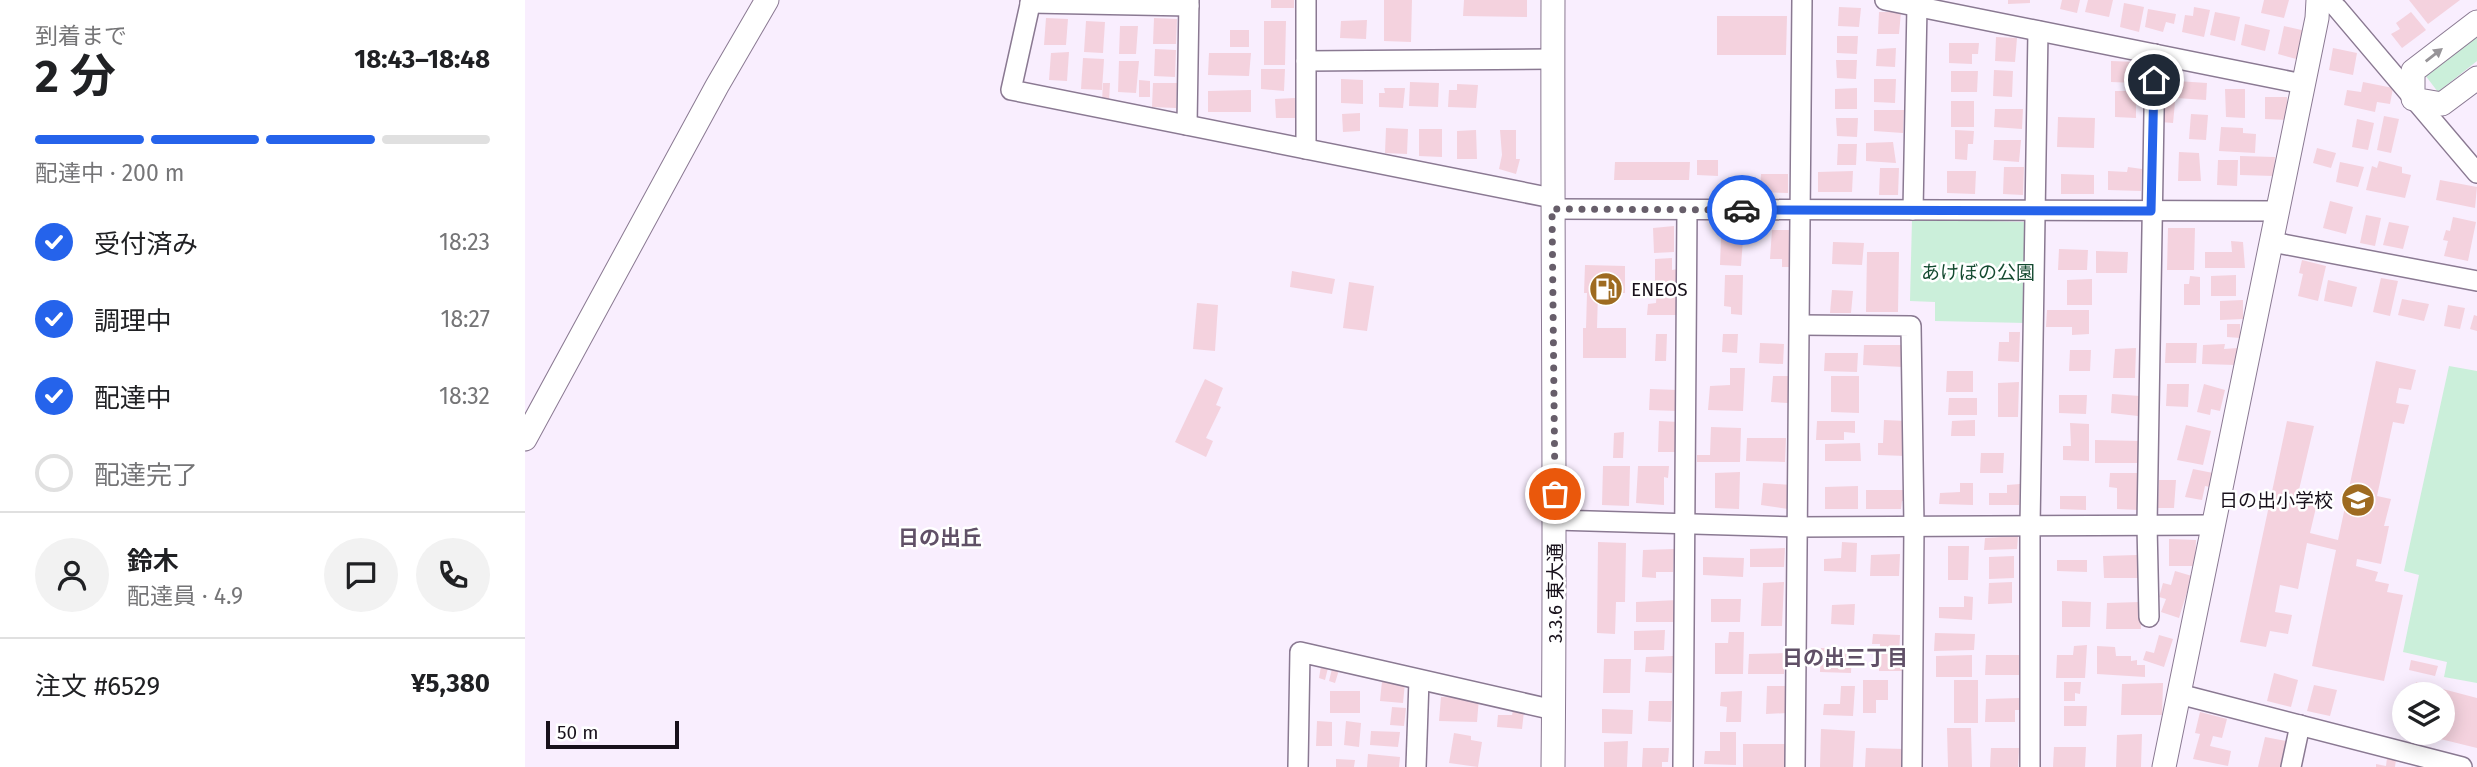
<!DOCTYPE html>
<html lang="ja">
<meta charset="utf-8">
<style>
:root{--surface:#fff;--page:#f2f2f2;--text:#202124;--muted:#757577;--line:#e0e0e0;--accent:#2563eb}
body{margin:0;font-family:"Fira Sans","Noto Sans JP",sans-serif;background:var(--page);color:var(--text);height:100vh;display:flex;flex-direction:column;font-size:26px;white-space:nowrap}
*{box-sizing:border-box;margin:0}
p{font-size:23px;color:var(--muted)}
.icon{flex:none;width:38px;height:38px;fill:none;stroke:currentColor;stroke-width:2;stroke-linecap:round;stroke-linejoin:round}
.map{position:relative;flex:1;overflow:hidden}
.drawer{display:flex;flex-direction:column;background:var(--surface);width:525px}
.drawer>*{flex:none}
.controls{position:absolute;left:1867px;top:682px;display:grid;gap:14px}
.controls a{display:grid;place-items:center;width:63px;height:63px;border-radius:50%;background:var(--surface);box-shadow:0 4px 18px #0003;font-size:35px}
.scale{position:absolute;left:21px;bottom:18px;width:133px;box-sizing:border-box;padding-left:7px;border:4px solid #18111b;border-top:0;font-size:19px;line-height:24px;white-space:nowrap;color:#18111b;-webkit-text-stroke:5px #fff;paint-order:stroke}
.pin{position:absolute;display:grid;place-items:center;width:60px;height:60px;color:#fff;margin:-30px;border:4px solid #fff;border-radius:50%;box-shadow:0 2px 7px #0007}
.courier{position:absolute;display:grid;place-items:center;width:70px;height:70px;margin:-35px;border:5px solid #2563eb;border-radius:50%;background:#fff;color:#222;box-shadow:0 2px 9px #0007}
.head em{font-style:normal;font-weight:700}
.head div{display:flex;flex-direction:column-reverse}
.head{display:flex;align-items:center;justify-content:space-between;height:119px;padding:0 35px}
h1{font-size:46px;font-weight:700;line-height:52px}
.bar{display:grid;grid-template-columns:repeat(4,1fr);gap:10px 7px;align-content:center;height:84px;padding:0 35px}
.bar i{height:9px;border-radius:5px;background:var(--line)}
.bar .selected{background:var(--accent)}
.bar p{grid-column:span 4}
.line{display:flex;align-items:center;gap:18px;padding:0 35px;border-top:2px solid var(--line)}
.line div{flex:1}
.round{display:grid;place-items:center;flex:none;width:74px;height:74px;border-radius:37px;background:var(--page)}
ol{padding:0 35px;list-style:none}
li{display:flex;align-items:center;gap:21px;height:77px}
li p{margin-inline-start:auto}
li .icon{padding:7px;border-radius:50%;background:var(--accent);color:#fff;stroke-width:4}
li:last-child{color:var(--muted)}
li i{width:38px;height:38px;border:4px solid var(--line);border-radius:50%}
main{display:flex;flex:1;min-height:0}
.map>svg:first-child{display:block}
</style>
<main>
<section class="drawer">
<div class="head"><div><h1>2 分</h1><p>到着まで</p></div><em>18:43–18:48</em></div>
<div class="bar"><i class="selected"></i><i class="selected"></i><i class="selected"></i><i></i><p>配達中 · 200 m</p></div>
<ol>
<li><svg class="icon" aria-label="check" viewBox="0 0 24 24"><path d="M5 12l5 5 9-10"/></svg>受付済み<p>18:23</p></li>
<li><svg class="icon" aria-label="check" viewBox="0 0 24 24"><path d="M5 12l5 5 9-10"/></svg>調理中<p>18:27</p></li>
<li><svg class="icon" aria-label="check" viewBox="0 0 24 24"><path d="M5 12l5 5 9-10"/></svg>配達中<p>18:32</p></li>
<li><i></i>配達完了</li>
</ol>
<div class="line" style="height:126px"><a class="round"><svg class="icon" aria-label="person" viewBox="0 0 24 24"><circle cx="12" cy="8" r="4"/><path d="M4 21q1-7 8-7t8 7"/></svg></a><div><b>鈴木</b><p>配達員 · 4.9</p></div><a class="round"><svg class="icon" aria-label="chat" viewBox="0 0 24 24"><path d="M4 5h16v11H9l-5 4z"/></svg></a><a class="round"><svg class="icon" aria-label="phone" viewBox="0 0 24 24"><path d="M5 4h4l2 5-3 2q2 4 5 5l2-3 5 2v4C11 20 4 13 5 4z"/></svg></a></div>
<div class="line" style="height:91px"><div>注文 #6529</div><b>¥5,380</b></div>
</section>
<div class="map">
<svg width="1952" height="767" viewBox="0 0 1952 767">
<rect width="100%" height="100%" fill="#f9eefe"/>
<g fill="#cbefda">
<path d="M1952 35V61L1913 92 1900 75Z"/>
<path d="M1387 219 1504 222 1501 323 1410 321V302L1385 301Z"/>
<path d="M1924 366 1952 371V683L1919 677 1922 662 1878 652 1894 575 1879 571Z"/>
</g>
<g fill="#f4d2de">
<rect x="746" y="0" width="23" height="8"/>
<path d="M859 0H887L886 42 859 41Z"/>
<path d="M939 0H1002V17L938 16Z"/>
<path d="M1483 0H1505V3L1483 4Z"/>
<path d="M1537 0H1555L1552 13 1535 9Z"/>
<path d="M1563 0H1588L1584 17 1560 12Z"/>
<path d="M1739 0H1764L1759 18 1736 13Z"/>
<path d="M1884 0H1935L1903 24Z"/>
<path d="M1599 3 1619 7 1614 32 1595 27Z"/>
<path d="M1314 7 1336 8 1334 27 1313 26Z"/>
<path d="M1669 7 1685 10 1679 37 1657 32 1660 15 1668 16Z"/>
<path d="M1623 9 1651 14 1649 24 1641 22 1638 32 1620 27Z"/>
<path d="M1354 12H1376L1374 34H1353Z"/>
<path d="M1690 12 1715 17 1710 41 1685 35Z"/>
<path d="M1886 12 1901 30 1877 48 1866 34 1875 29 1871 23Z"/>
<path d="M1192 16H1262L1261 55H1192Z"/>
<path d="M521 18 543 19 541 45H519Z"/>
<path d="M629 18 652 19 651 44H628Z"/>
<path d="M842 20 841 39 815 38 816 21Z"/>
<path d="M561 21 580 22 578 53 559 52Z"/>
<path d="M739 21H761L760 65H739Z"/>
<path d="M1720 24 1745 30 1740 51 1716 45Z"/>
<path d="M595 26H613L611 54H594Z"/>
<path d="M1759 26 1781 31 1775 60 1753 54Z"/>
<rect x="705" y="30" width="19" height="17"/>
<path d="M1312 36H1333L1332 54 1312 53Z"/>
<path d="M1471 37 1492 38 1490 62 1470 61Z"/>
<path d="M1424 43H1454L1453 54H1447V64L1424 63Z"/>
<path d="M1371 48 1370 67 1351 66 1352 49Z"/>
<path d="M1808 48 1832 53 1828 75 1804 70Z"/>
<path d="M630 49 651 50 650 77 629 76Z"/>
<path d="M544 52 542 81 524 80 526 53Z"/>
<path d="M684 53H726L724 76 683 75Z"/>
<path d="M558 58 579 59 577 90 556 89Z"/>
<path d="M1311 60H1332L1331 79 1312 78Z"/>
<path d="M594 61H614L611 93 593 92Z"/>
<path d="M1586 61 1612 62 1611 83 1586 82Z"/>
<path d="M736 69H760L759 91 736 89Z"/>
<path d="M1469 70 1488 71 1487 97 1468 96Z"/>
<path d="M1426 71H1453L1452 92H1426Z"/>
<path d="M816 79 838 80V104L816 103Z"/>
<path d="M1349 79H1371L1370 103 1349 102Z"/>
<path d="M614 80 625 81V97H614Z"/>
<path d="M1637 80 1682 83 1681 100 1636 97Z"/>
<path d="M885 82 914 83 913 107 884 106Z"/>
<path d="M1838 82 1868 88 1865 104 1852 102 1850 112 1819 105 1822 90 1836 92Z"/>
<path d="M578 83H585L584 100H577Z"/>
<path d="M628 83H652L651 108 627 107Z"/>
<path d="M932 84 953 85 951 108 923 107 924 90H932Z"/>
<path d="M859 88H880L878 108 854 107V93H860Z"/>
<path d="M1332 88V109H1310V89Z"/>
<path d="M1700 89H1720V118L1701 117Z"/>
<path d="M726 90V112H683V91Z"/>
<path d="M1590 91H1611V118L1590 117Z"/>
<path d="M1740 97H1762V120L1740 119Z"/>
<path d="M770 98V118H751L750 99Z"/>
<rect x="1426" y="101" width="23" height="26"/>
<path d="M1636 101 1650 102 1648 123 1635 122Z"/>
<path d="M1470 109H1498L1497 129 1469 127Z"/>
<path d="M1349 110H1379L1378 133 1349 131Z"/>
<path d="M835 113V131L818 132 817 114Z"/>
<path d="M1666 114 1683 115 1681 140 1664 139Z"/>
<path d="M1859 116 1874 119 1866 153 1852 150Z"/>
<path d="M1533 117 1570 118 1569 148 1532 147Z"/>
<path d="M1311 118H1333L1332 137 1312 136Z"/>
<path d="M1832 119 1849 123 1843 150 1827 147Z"/>
<path d="M1696 127 1718 128V133L1731 134 1730 153 1694 151Z"/>
<path d="M861 128 883 129 882 154 860 153Z"/>
<path d="M894 129H917V157L894 156Z"/>
<path d="M951 130 952 159H932V131Z"/>
<path d="M975 130H991V159H995L991 174 974 169 977 155Z"/>
<path d="M1430 130 1449 131 1448 144H1443L1442 160 1430 159Z"/>
<path d="M1469 140H1496L1494 162 1468 160Z"/>
<path d="M1368 142 1371 163 1341 161V143Z"/>
<path d="M1313 144H1332L1331 165H1312Z"/>
<path d="M1792 148 1811 153 1806 168 1788 163Z"/>
<path d="M1654 152 1674 153 1676 181H1653Z"/>
<path d="M1715 156 1750 157 1749 176 1715 175Z"/>
<path d="M1172 160H1193V176L1172 175Z"/>
<path d="M1693 160H1713L1712 186 1692 185Z"/>
<path d="M1854 161 1877 167V173L1886 175 1880 198 1841 190 1847 166 1852 168Z"/>
<path d="M1090 162H1165L1164 180H1089Z"/>
<path d="M1815 162 1839 167 1833 187 1811 182Z"/>
<path d="M1479 167H1499L1498 195 1478 194Z"/>
<path d="M1603 167 1617 169 1616 191 1583 190V171L1602 172Z"/>
<path d="M1355 168H1374L1373 195H1354Z"/>
<path d="M1328 171 1327 192H1293V172Z"/>
<path d="M1422 171H1451L1450 194 1422 193Z"/>
<path d="M1236 174H1263V193L1235 192Z"/>
<path d="M1536 174 1569 175V194H1536Z"/>
<path d="M1915 180 1952 187 1950 208 1911 200Z"/>
<path d="M1805 201 1828 207 1821 234 1798 228Z"/>
<path d="M1841 215 1856 218 1850 246 1835 243Z"/>
<path d="M1928 217 1951 222 1943 261 1919 256 1923 241 1918 240 1921 230 1925 231Z"/>
<path d="M1864 222 1884 226 1878 249 1858 245Z"/>
<path d="M1149 226V252L1129 253 1128 228Z"/>
<path d="M1643 228H1670L1669 270H1642Z"/>
<path d="M1247 230H1266L1265 267H1257V259H1245Z"/>
<path d="M1196 238 1218 239 1216 266 1195 265Z"/>
<path d="M1706 241 1718 242 1720 268H1680V252H1707Z"/>
<path d="M1308 242 1339 243 1337 265 1307 264Z"/>
<path d="M1534 249 1563 250 1562 270H1533Z"/>
<path d="M1571 251 1603 252 1602 273H1571Z"/>
<path d="M1342 252H1374L1373 312H1341Z"/>
<path d="M1147 258V270L1153 269 1152 283 1130 282V259Z"/>
<path d="M1777 260 1801 266 1793 301 1773 296 1778 274 1774 273Z"/>
<path d="M1060 265 1100 266V293H1073L1072 328H1101V358H1058V328H1061L1062 293H1059Z"/>
<path d="M767 271 810 279 807 294 765 287Z"/>
<path d="M1200 275H1218L1217 315 1206 314V307L1199 306Z"/>
<path d="M1711 275V296H1686V276Z"/>
<path d="M1665 276 1675 277V305H1659V284H1664Z"/>
<path d="M1856 278 1873 281 1865 316 1848 312Z"/>
<path d="M1567 279V305H1542V280Z"/>
<path d="M1803 280 1832 287 1827 307 1799 301Z"/>
<path d="M824 282 849 286 842 331 818 328Z"/>
<path d="M1152 287V315H1122L1123 304 1131 303 1132 288Z"/>
<path d="M1307 290 1328 291 1326 313H1305Z"/>
<path d="M1877 299 1904 304 1899 321 1873 315Z"/>
<path d="M1718 300V319L1695 320V301Z"/>
<path d="M672 303 693 305 690 351 668 349Z"/>
<path d="M1923 305 1940 308 1935 329 1919 326Z"/>
<path d="M1522 310H1564V334L1547 335V327H1521Z"/>
<path d="M1949 315 1952 316V331L1945 329Z"/>
<path d="M1702 324H1715V338L1702 337Z"/>
<path d="M1484 332H1495L1494 362 1473 361 1474 342H1484Z"/>
<path d="M1131 334H1142L1141 361H1130Z"/>
<path d="M1198 334H1213L1212 353 1197 352Z"/>
<path d="M1235 343 1259 344 1258 364 1234 363Z"/>
<path d="M1641 343H1672L1671 363H1640Z"/>
<path d="M1700 344 1699 349 1713 348 1711 365 1677 364 1678 345Z"/>
<path d="M1339 345H1379L1378 367 1338 365Z"/>
<path d="M1611 348 1610 378H1588L1590 349Z"/>
<path d="M1545 350H1566L1565 371H1544Z"/>
<path d="M1300 353H1333L1332 372 1299 371Z"/>
<path d="M1851 361 1891 370 1886 390 1874 388 1871 403 1884 405 1879 424 1868 422 1852 496 1866 499 1859 526H1864L1856 564 1832 559 1831 566 1853 572 1850 581 1864 584 1862 592 1878 595 1859 681 1787 666 1811 550 1782 543 1773 589 1755 585 1750 612 1767 615 1763 634 1745 631 1741 647 1715 642 1762 421 1789 426 1773 494 1793 499 1785 533 1813 540Z"/>
<path d="M1205 368H1220L1218 411 1183 410 1185 386 1205 385Z"/>
<path d="M1422 371H1448V392H1421Z"/>
<path d="M1248 376H1266L1263 403 1246 402Z"/>
<path d="M1306 376H1334V413L1306 412Z"/>
<path d="M680 379 698 388 691 405 696 407 681 438 688 441 681 457 650 442Z"/>
<path d="M1494 382 1493 417H1473V383Z"/>
<path d="M1642 384H1664L1663 407 1641 406Z"/>
<path d="M1679 384 1700 390 1695 411 1686 409 1685 415 1672 412Z"/>
<path d="M1125 389 1153 390 1152 411 1124 410Z"/>
<path d="M1587 394 1615 396 1613 416 1586 413Z"/>
<path d="M1534 395H1562L1561 414 1534 413Z"/>
<path d="M1424 398H1452V415H1423Z"/>
<path d="M1359 420 1381 421V456L1353 455V443H1358Z"/>
<path d="M1450 420V436H1426L1427 421Z"/>
<path d="M1134 421 1154 422 1152 452H1133Z"/>
<path d="M1292 421H1330V433L1319 432V440H1291Z"/>
<path d="M1545 423 1564 424V461L1538 460V446H1546Z"/>
<path d="M1661 425 1686 431 1678 465 1652 460Z"/>
<path d="M1186 427 1216 428 1215 462H1172V455H1185Z"/>
<path d="M1099 432 1098 458H1088L1089 433Z"/>
<path d="M1222 438H1261L1260 462 1221 461Z"/>
<path d="M1570 440 1615 441V463H1570Z"/>
<path d="M1335 443 1336 461H1300V444Z"/>
<path d="M1456 453H1479L1478 473H1455Z"/>
<path d="M1078 466H1105L1104 506 1077 505Z"/>
<path d="M1113 466H1144L1143 478 1139 477V505L1111 503Z"/>
<path d="M1668 469 1688 473 1685 487 1680 486 1677 500 1660 497Z"/>
<path d="M1215 472 1214 509 1190 508V473Z"/>
<path d="M1585 473H1615L1614 510 1592 509V488L1584 487Z"/>
<path d="M1634 480H1651L1649 508H1633Z"/>
<path d="M1238 483 1266 485 1263 509 1236 505Z"/>
<path d="M1435 483H1448V505L1414 504 1415 493 1435 492Z"/>
<path d="M1495 484 1494 505H1464V493H1482V485Z"/>
<path d="M1333 486V509H1300V487Z"/>
<path d="M1341 490H1381V501H1377L1376 509H1341Z"/>
<path d="M1535 496H1561V510L1535 509Z"/>
<path d="M1493 536 1492 549 1459 550 1460 538Z"/>
<path d="M1644 539 1671 540 1670 566H1644Z"/>
<path d="M1073 542 1101 543 1100 602H1091L1090 634 1072 633Z"/>
<path d="M1317 542 1332 543 1331 572 1299 571V559L1316 558Z"/>
<path d="M1423 546H1444L1443 580H1423Z"/>
<path d="M1260 548 1259 567H1225V549Z"/>
<path d="M1149 549 1148 572H1131V578L1117 577 1118 550Z"/>
<path d="M1375 554 1374 576H1345L1346 555Z"/>
<path d="M1612 555V565H1616L1615 578H1579L1578 556Z"/>
<path d="M1489 556V578L1464 579V557Z"/>
<path d="M1178 557 1219 558 1218 577 1178 575Z"/>
<path d="M1532 560H1562V572L1532 571Z"/>
<path d="M1650 571 1667 576 1654 618 1636 612 1641 599 1634 597 1638 583 1646 585Z"/>
<path d="M1259 582 1257 626H1236L1238 583Z"/>
<path d="M1487 582V603L1463 604 1464 583Z"/>
<path d="M1439 596 1448 597 1447 620 1414 618V607H1439Z"/>
<path d="M1186 599H1216L1215 622H1186Z"/>
<path d="M1153 600 1152 622H1111V602Z"/>
<path d="M1537 601 1566 602 1565 627H1537Z"/>
<path d="M1615 602 1616 629H1581L1582 603Z"/>
<path d="M1330 604 1329 625 1306 624 1307 605Z"/>
<path d="M1140 630 1139 650H1109V631Z"/>
<path d="M1204 632H1219L1218 674H1190V643H1203Z"/>
<path d="M1410 633 1450 634 1449 650 1409 651Z"/>
<path d="M1348 634 1375 635 1374 653 1382 652 1381 671H1354L1355 644H1347Z"/>
<path d="M1634 635 1648 639 1639 667 1618 660 1621 651 1629 653Z"/>
<path d="M1562 645 1560 678H1531L1532 655H1548L1549 646Z"/>
<path d="M1572 646 1590 647 1591 656H1606V661L1612 660V665H1620V677L1572 674Z"/>
<path d="M1296 648 1327 649 1326 673 1295 672Z"/>
<path d="M1260 653 1259 674H1223L1224 654Z"/>
<path d="M1447 655V677H1411V656Z"/>
<path d="M1461 655H1497L1496 675H1460Z"/>
<path d="M1148 656 1147 673 1120 672 1121 657Z"/>
<path d="M1079 659H1106L1105 693H1078Z"/>
<path d="M1886 660 1913 666 1910 676 1884 670Z"/>
<path d="M796 666 803 668 800 680 794 678Z"/>
<path d="M807 669 814 670 810 683 804 681Z"/>
<path d="M1749 673 1773 680 1766 707 1742 701Z"/>
<path d="M1338 680H1363V700H1351V713H1338Z"/>
<rect x="1429" y="680" width="24" height="43"/>
<path d="M857 681 880 683 878 703 855 701Z"/>
<path d="M1539 682H1556L1555 694 1550 693V701H1539Z"/>
<path d="M1891 682 1952 698V748L1895 734 1918 733V695H1888Z"/>
<path d="M1638 683 1637 715H1596L1597 684Z"/>
<path d="M1789 685 1812 690 1805 716 1782 711Z"/>
<path d="M1242 686H1264L1263 713 1241 714Z"/>
<path d="M1316 686H1330L1328 716 1298 715 1299 704H1315Z"/>
<rect x="805" y="691" width="30" height="22"/>
<path d="M1217 691 1216 722H1201L1202 707 1195 706 1196 692Z"/>
<path d="M916 697 954 698 952 722 914 721Z"/>
<path d="M1495 698 1494 710H1490V722H1460L1461 699Z"/>
<path d="M1124 701H1147L1146 722 1123 721Z"/>
<path d="M1539 706H1562L1561 726H1539Z"/>
<path d="M867 707 881 708 879 726 865 725Z"/>
<path d="M1077 709 1108 710 1107 734 1077 733Z"/>
<path d="M988 710 999 711 997 729 972 727 973 715H987Z"/>
<path d="M1675 712 1702 719 1697 738 1688 736 1685 746 1706 751 1703 766 1668 759 1675 734 1670 733Z"/>
<path d="M792 721 807 722V746H791Z"/>
<path d="M821 721 836 723 834 747 819 745Z"/>
<path d="M1422 728H1446L1447 767H1423Z"/>
<path d="M1296 729 1330 731 1328 767H1295Z"/>
<path d="M846 731 875 732 873 747 845 745Z"/>
<path d="M1195 732H1211V765L1179 764 1180 751H1195Z"/>
<path d="M929 733 946 736V740L957 742 953 767 924 763Z"/>
<path d="M1617 734 1616 767H1591L1592 735Z"/>
<path d="M1740 737 1761 741 1755 767H1733Z"/>
<path d="M1103 741 1102 767H1079V742Z"/>
<rect x="1218" y="744" width="46" height="23"/>
<path d="M1529 747H1561L1560 767H1528Z"/>
<path d="M1118 748H1144L1143 762H1137V767H1117Z"/>
<path d="M1341 748 1380 749V767H1340Z"/>
<path d="M1466 748H1494L1493 767H1465Z"/>
<path d="M843 754 875 757 874 767H842Z"/>
<path d="M1862 758 1871 759 1870 767H1851V764L1861 766Z"/>
<path d="M811 759 830 760 829 767H811Z"/>
</g>
<g fill="none" stroke-linecap="round" stroke-linejoin="round">
<g stroke="#8a7992" stroke-width="22">
<g id="minor">
<path d="M506 0 486 90 1027 198"/>
<path d="M1360 0 1778 84"/>
<path d="M1803 0 1812 8 1952 173"/>
<path d="M505 3 664 6"/>
<path d="M781 61 1028 59"/>
<path d="M662 125 664 0"/>
<path d="M781 149V0"/>
<path d="M1027 209 1753 211"/>
<path d="M1388 210 1392 6"/>
<path d="M1747 242 1952 281"/>
<path d="M1275 325 1386 326 1389 526 1387 767"/>
<path d="M1030 520 1273 527 1688 525"/>
<path d="M1624 617 1622 525 1630 54"/>
<path d="M1654 694 1937 767"/>
<path d="M773 767 775 652 1029 710"/>
<path d="M891 767 894 680"/>
<path d="M1158 767 1162 210"/>
<path d="M1270 767 1277 0"/>
<path d="M1505 767V526L1513 31"/>
<path d="M1766 767 1775 725"/>
</g>
</g>
<g stroke="#8a7992" stroke-width="25">
<g id="tertiary">
<path d="M1028 0C1027 256 1031 511 1028 767"/>
<path d="M1952 22 1888 71V99L1917 104 1952 78"/>
<path d="M0 439 192 86 242 0"/>
<path d="M1639 767 1792 18 1793 0"/>
</g>
</g>
<use href="#minor" stroke="#fff" stroke-width="19"/>
<use href="#tertiary" stroke="#fff" stroke-width="23"/>
</g>
<defs><path id="oneway-solid" d="M-6-.8H1V-3.2L6.5 0L1 3.2V.8H-6Z" transform="scale(1.75)"/></defs>
<use fill="#979498" href="#oneway-solid" transform="translate(1909 55) rotate(-38)"/>
<g fill="none" stroke-linecap="round" stroke-linejoin="round">
<path stroke="#675e6a" stroke-width="7" stroke-dasharray="0 12.6" d="M1030 494 1027 209 1217 210"/>
<path stroke="#2563eb" stroke-width="9" d="M1217 210 1626 211 1629 80"/>
</g>
<defs>
<g id="fuel-disc" transform="scale(1.75)"><circle r="9.5" fill="#9e6b21" stroke="#fff"/><path d="M-5.5-6h7V0h2V4h1.3V-2.5L3-4.5l.8-.8L6-3V5H2.5V1h-1V6h-7ZM-4.2-4.7v3.2H.2V-4.7Z" fill="#fff"/></g>
<g id="school-disc" transform="scale(1.75)"><circle r="9.5" fill="#9e6b21" stroke="#fff"/><path d="M0-5L7-2L0 1L-7-2ZM-4 1L0 2.5L4 1V4Q0 6-4 4Z" fill="#fff"/></g>
</defs>
<g fill-rule="evenodd">
<use href="#fuel-disc" x="1081" y="289"/>
<use href="#school-disc" x="1833" y="500"/>
</g>
<g text-anchor="middle" dominant-baseline="central" stroke-width="5" stroke-linejoin="round" paint-order="stroke">
<g font-size="19" fill="#144a30" stroke="#fff">
<text x="1453" y="272">あけぼの公園</text>
</g>
<g font-size="19" fill="#18111b" stroke="#fff" text-anchor="start">
<text x="1106" y="289">ENEOS</text>
<text x="1808" y="500" text-anchor="end">日の出小学校</text>
</g>
<g font-size="19" fill="#18111b" stroke="#fff">
<text transform="translate(1030 593) rotate(-90)">3.3.6 東大通</text>
</g>
<g font-size="21" font-weight="bold" fill="#605067" stroke="#fff">
<text x="415" y="538">日の出丘</text>
<text x="1320" y="658">日の出三丁目</text>
</g>
</g>
</svg>
<div class="controls">
<a><svg class="icon" aria-label="layers" viewBox="0 0 24 24"><path d="M12 4l9 5-9 5-9-5zM3 14l9 5 9-5"/></svg></a>
</div>
<div class="scale">50 m</div>
<div class="pin" style="left:1030px;top:494px;background:#ea580c"><svg class="icon" aria-label="bag" viewBox="0 0 24 24"><path d="M5 8h14l-1 12H6zM9 8a3 3 0 0 1 6 0"/></svg></div>
<div class="pin" style="left:1629px;top:80px;background:#1f2937"><svg class="icon" aria-label="home" viewBox="0 0 24 24"><path d="M3 11l9-7 9 7M6 9v11h12V9"/></svg></div>
<div class="courier" style="left:1217px;top:210px"><svg class="icon" aria-label="car" viewBox="0 0 24 24"><path d="M5 17H2v-5l4-1 3-4h7l3 4 3 1v5h-3M9 17h6M6 11h13"/><circle cx="7" cy="17" r="2"/><circle cx="17" cy="17" r="2"/></svg></div>
</div>
</main>
